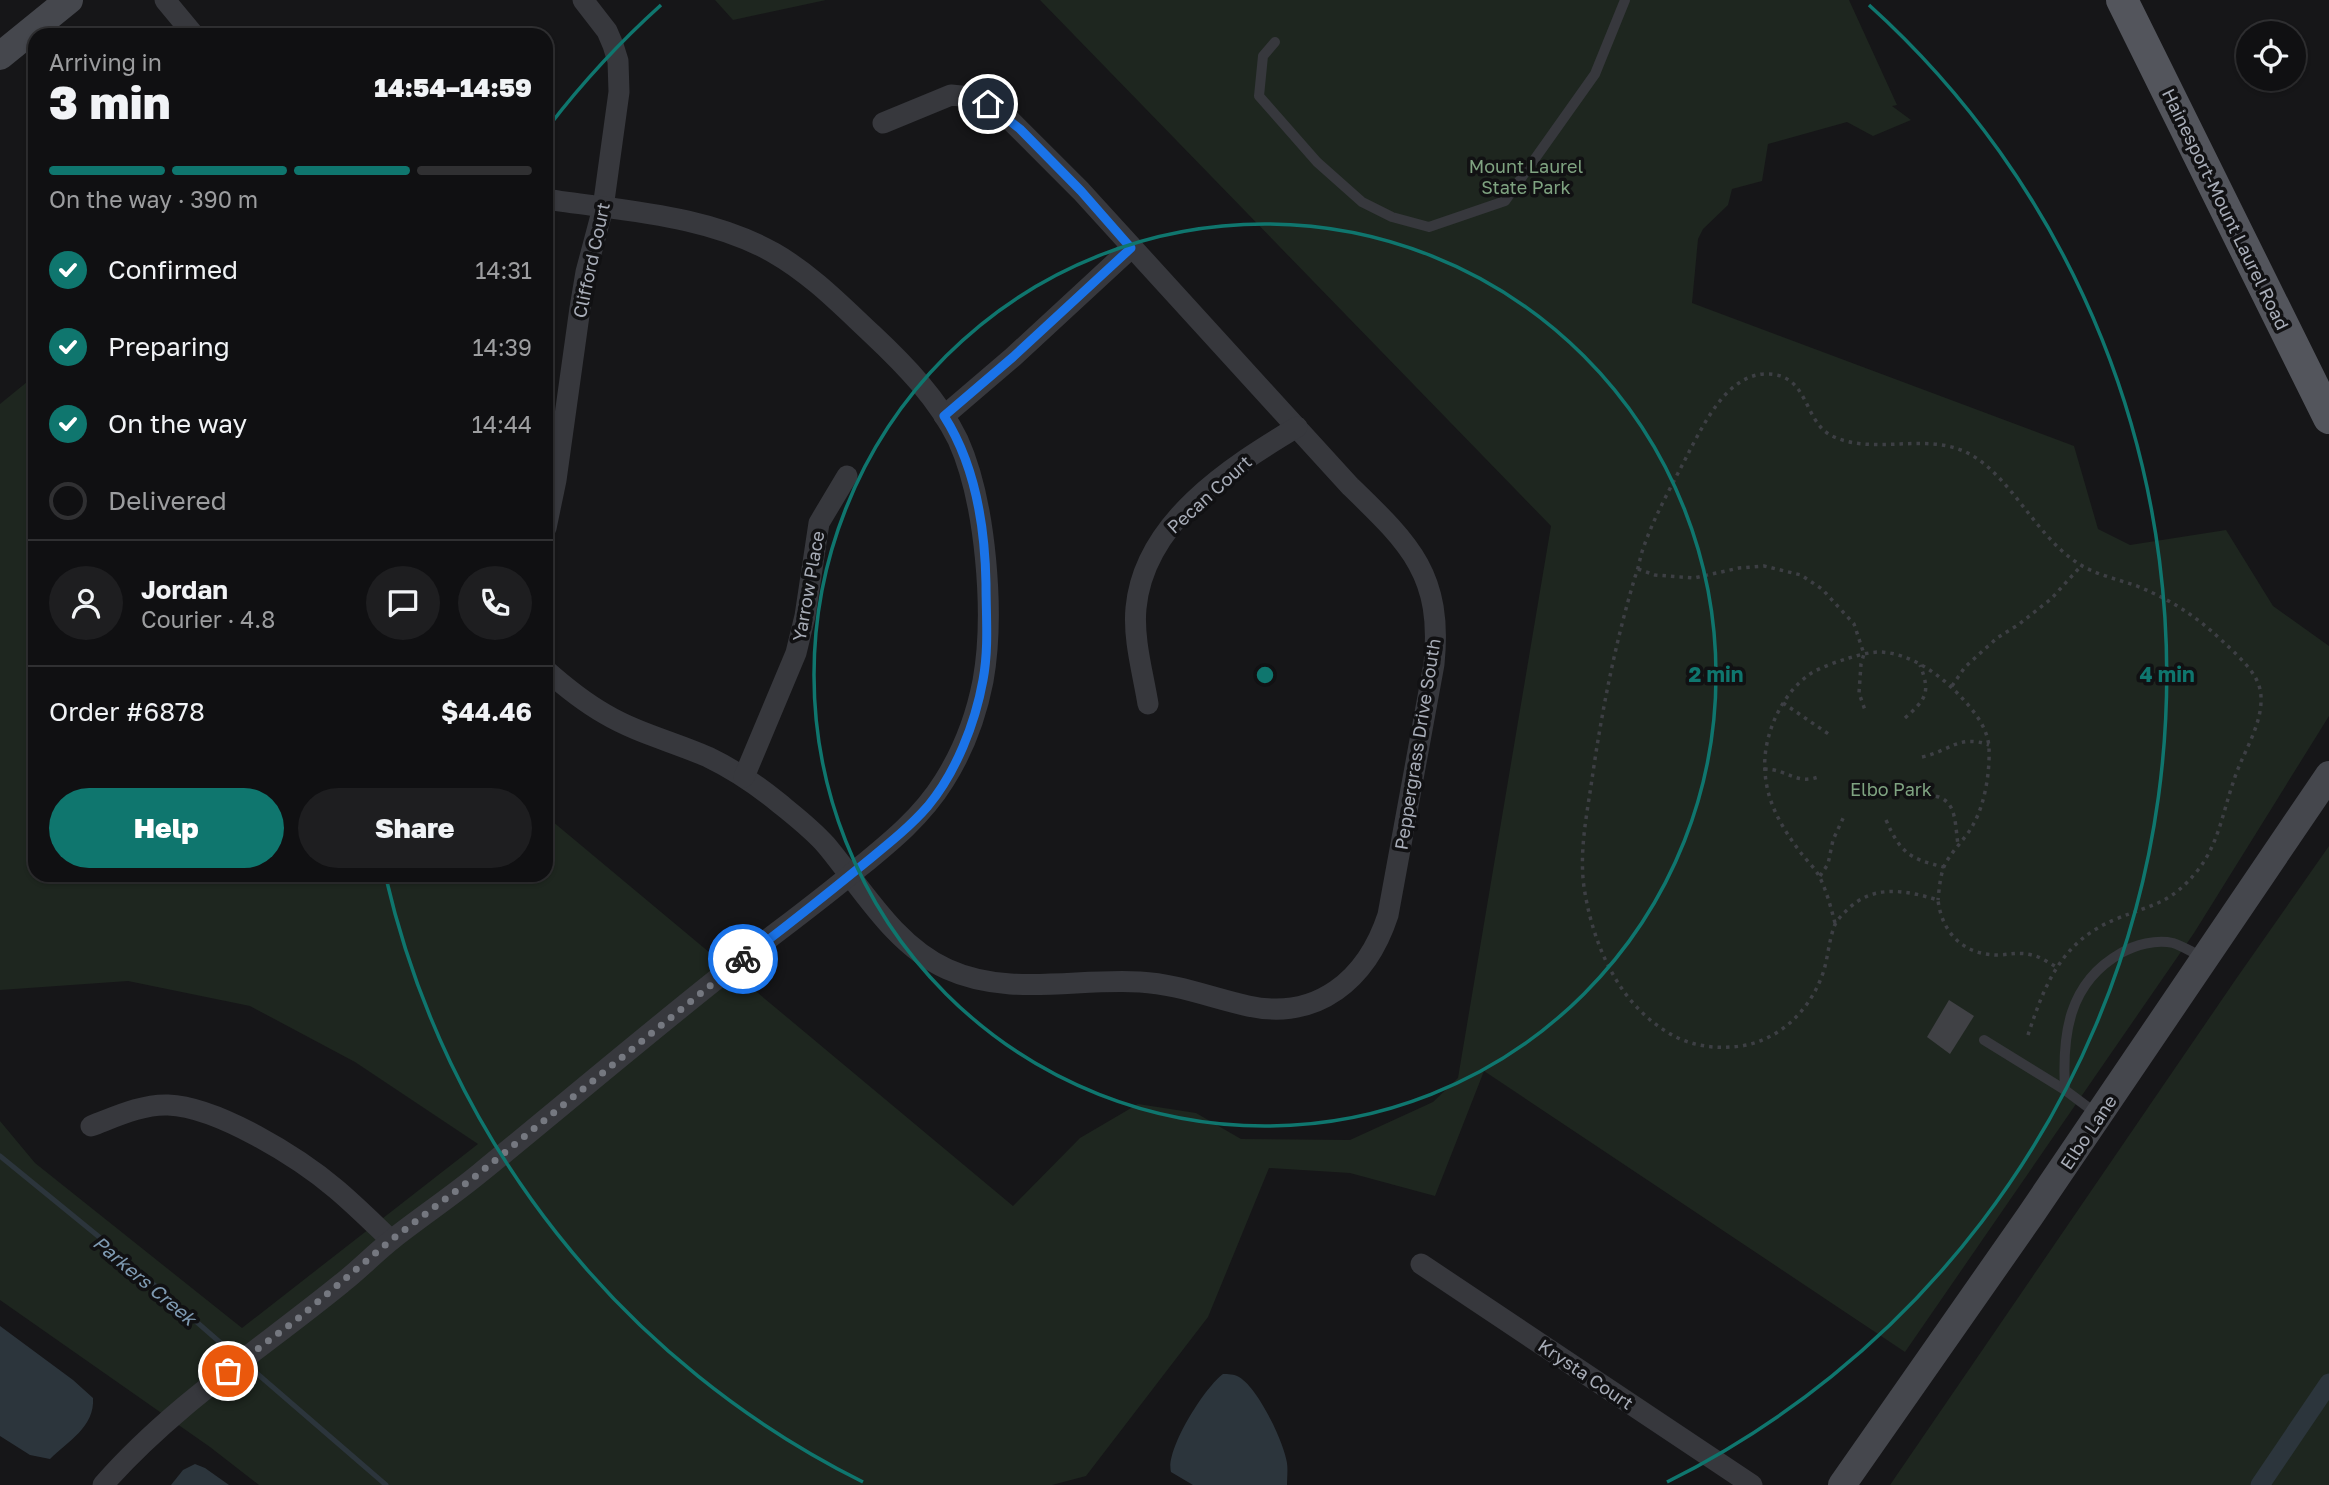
<!DOCTYPE html>
<meta charset="utf-8">
<style>
:root{--surface:#101012;--page:#1e1e20;--text:#f1f3f6;--muted:#9c9d9f;--line:#303032;--accent:#0f766e}
body{margin:0;font-family:"Golos Text",sans-serif;background:var(--page);color:var(--text);height:100vh;display:flex;flex-direction:column;font-size:26px;white-space:nowrap}
*{box-sizing:border-box;margin:0}
p{font-size:23px;color:var(--muted)}
.icon{flex:none;width:38px;height:38px;fill:none;stroke:currentColor;stroke-width:2;stroke-linecap:round;stroke-linejoin:round}
.map{position:relative;flex:1;overflow:hidden}
.drawer{position:absolute;left:28px;top:28px;width:525px;height:854px;display:flex;flex-direction:column;background:var(--surface);border-radius:21px;box-shadow:0 2px 5px #0004,0 0 0 2px var(--line)}
.drawer>*{flex:none}
.controls{position:absolute;left:2236px;top:21px;display:grid;gap:14px}
.controls a{display:grid;place-items:center;width:70px;height:70px;border-radius:50%;background:var(--surface);box-shadow:0 2px 5px #0004,0 0 0 2px var(--line);font-size:35px}
.pin{position:absolute;display:grid;place-items:center;width:60px;height:60px;color:#fff;margin:-30px;border:4px solid #fff;border-radius:50%;box-shadow:0 2px 7px #0007}
.courier{position:absolute;display:grid;place-items:center;width:70px;height:70px;margin:-35px;border:5px solid #1a73e8;border-radius:50%;background:#fff;color:#222;box-shadow:0 2px 9px #0007}
.head em{font-style:normal;font-weight:800}
.head div{display:flex;flex-direction:column-reverse}
.head{display:flex;align-items:center;justify-content:space-between;height:119px;padding:0 21px}
h1{font-size:46px;font-weight:800;line-height:52px}
.bar{display:grid;grid-template-columns:repeat(4,1fr);gap:10px 7px;align-content:center;height:84px;padding:0 21px}
.bar i{height:9px;border-radius:5px;background:var(--line)}
.bar .current{background:var(--accent)}
.bar p{grid-column:span 4}
.line{display:flex;align-items:center;gap:18px;padding:0 21px;border-top:2px solid var(--line)}
.line div{flex:1}
.round{display:grid;place-items:center;flex:none;width:74px;height:74px;border-radius:37px;background:var(--page)}
ol{padding:0 21px;list-style:none}
li{display:flex;align-items:center;gap:21px;height:77px}
li p{margin-inline-start:auto}
li .icon{padding:7px;border-radius:50%;background:var(--accent);color:#fff;stroke-width:4}
li:last-child{color:var(--muted)}
li i{width:38px;height:38px;border:4px solid var(--line);border-radius:50%}
.cta{display:flex;gap:14px;margin-top:auto;padding:14px 21px}
.cta a{flex:1;height:80px;border-radius:42px;background:var(--accent);color:#fff;font-size:28px;font-weight:800;line-height:80px;text-align:center}
.cta a+a{background:var(--page);color:var(--text)}
.map>svg:first-child{display:block}
</style>
<div class="map">
<svg width="2329" height="1485" viewBox="0 0 2329 1485">
<rect width="100%" height="100%" fill="#161618"/>
<g fill="#1e261f">
<path d="M715 0H826L733 20Z"/>
<path d="M1040 0H1849L1897 105 1892 106 1911 120 1873 136 1847 122 1768 144 1762 181 1732 189 1728 205 1703 229 1698 239 1692 303 2074 446 2098 529 2130 545 2226 530 2273 606 2329 646V716L2194 933 1905 1352 1484 1071 1435 1196 1350 1173 1269 1168 1208 1317 1086 1476 1052 1485H259L210 1447 0 1300V1121L35 1163 242 1328 478 1144 355 1062 250 1006 128 981 0 990V404L27 382 35 389V875H546V816L1013 1206 1080 1138 1138 1104 1196 1113 1241 1139 1350 1140 1433 1102 1458 1078 1551 526Z"/>
<path d="M2329 846V1485H1890L2236 979Z"/>
</g>
<g fill="#2c353c">
<path d="M0 1326 73 1380 93 1398C95 1427 68 1441 50 1459L30 1455 0 1436Z"/>
<path d="M1223 1374C1228 1374 1234 1374 1239 1377 1258 1388 1284 1442 1287 1463 1288 1470 1287 1478 1287 1485H1193L1171 1472C1165 1450 1205 1387 1223 1374Z"/>
<path d="M195 1464 205 1468 229 1485H171L183 1470Z"/>
</g>
<g fill="none" stroke-linecap="round" stroke-linejoin="round">
<g stroke="#2c353c" stroke-width="5">
<path d="M0 1156 98 1236 238 1358"/>
<path d="M246 1364 386 1485"/>
</g>
<path stroke="#2c353c" stroke-width="19" d="M2260 1485 2329 1383"/>
</g>
<path fill="#404145" d="M1949 1000 1974 1016 1950 1054 1927 1037Z"/>
<g fill="none" stroke-linecap="round" stroke-linejoin="round">
<g stroke="#3d3f44" stroke-width="3.5" stroke-dasharray="3.5 5" stroke-linecap="butt">
<path d="M1638 569 1655 575 1694 578 1739 568 1764 566 1801 575 1822 589 1854 624 1864 654 1861 664 1859 693 1866 713"/>
<path d="M1952 686 1965 667 1997 638 2018 625 2051 599 2081 566"/>
<path d="M1783 703 1830 735"/>
<path d="M1905 718C1926 699 1931 693 1920 665"/>
<path d="M1922 757C1950 751 1959 734 1989 745"/>
<path d="M1764 769C1788 769 1796 786 1821 776"/>
<path d="M1919 795C1957 793 1954 815 1958 845"/>
<path d="M1886 820C1900 852 1909 859 1944 867"/>
<path d="M1820 876 1828 864 1833 840 1845 814"/>
<path d="M1835 923C1831 908 1827 892 1820 878 1816 869 1807 861 1801 853 1782 828 1767 803 1765 772 1762 737 1781 694 1810 674 1821 667 1836 662 1849 658 1859 655 1870 652 1880 652 1911 653 1942 676 1962 698 1974 711 1988 728 1989 748 1990 772 1985 804 1973 825 1965 840 1949 853 1943 869 1940 879 1939 890 1938 900"/>
<path d="M2028 1035C2045 983 2062 941 2116 919 2153 904 2171 904 2198 870 2219 843 2223 811 2234 780 2242 754 2262 726 2261 698 2261 679 2247 665 2234 652 2201 620 2180 604 2137 586 2117 579 2093 574 2076 562 2032 532 2007 468 1961 450 1920 434 1872 455 1832 436 1802 421 1810 372 1764 374 1728 376 1706 420 1691 448 1675 480 1656 512 1644 546 1640 556 1639 567 1635 577 1615 644 1602 710 1592 779 1587 814 1579 851 1584 887 1593 947 1621 1010 1678 1038 1698 1047 1719 1049 1741 1046 1781 1040 1812 1008 1824 970 1828 956 1829 941 1834 927 1836 921 1842 915 1847 910 1873 884 1905 890 1938 900 1942 934 1965 956 2000 955 2011 954 2021 952 2032 955 2041 957 2049 963 2057 967"/>
</g>
<g stroke="#37383d" stroke-width="10">
<path d="M1275 42 1263 56 1259 96 1317 162 1362 202 1392 217 1429 227 1505 201 1595 74 1625 0"/>
<path d="M1984 1040 2065 1090"/>
<path d="M2097 1114 2065 1090C2062 1035 2068 983 2121 953 2135 945 2156 939 2173 943 2183 946 2193 953 2203 957"/>
</g>
<g stroke="#37383d" stroke-width="21">
<path d="M165 0 194 35"/>
<path d="M944 416 1013 357 1131 248"/>
<path d="M546 528 556 480 580 308 586 272 603 208 619 92 618 61 613 45 607 31 583 0"/>
<path d="M546 670C564 686 584 702 605 714 637 733 674 742 708 757 733 769 757 785 779 803 795 816 812 829 826 845 862 888 894 945 947 969 1008 997 1076 978 1140 982 1177 984 1212 998 1248 1006 1318 1021 1367 979 1388 915L1434 664C1443 575 1410 544 1350 486L1081 191 1005 115 971 97 951 95 883 123"/>
<path d="M1148 704C1143 673 1133 639 1136 608 1144 522 1230 467 1297 427"/>
<path d="M744 777 796 653 805 616 819 523 847 476"/>
<path d="M91 1126C115 1117 142 1104 168 1105 218 1107 298 1157 336 1189 355 1205 373 1223 391 1240"/>
<path d="M1421 1264 1752 1485"/>
<path d="M103 1485C172 1406 261 1349 342 1283 360 1269 376 1252 394 1238 422 1216 452 1196 480 1173 561 1107 641 1039 723 974 767 939 812 907 855 871 888 844 921 818 944 781 963 751 976 717 983 681 995 614 986 502 958 440 938 399 905 365 872 334 841 305 811 274 774 253 706 214 621 211 546 199"/>
</g>
<g stroke="#45474d" stroke-width="28">
<path d="M0 56 69 0"/>
<path d="M1842 1485 2030 1216 2329 775"/>
</g>
<path stroke="#53555c" stroke-width="32" d="M2122 0 2329 418"/>
</g>
<g fill="none" stroke-linecap="round" stroke-linejoin="round">
<path stroke="#757880" stroke-width="7" stroke-dasharray="0 12.6" d="M228 1371 295 1321 391 1240 477 1175 743 959"/>
<path stroke="#1a73e8" stroke-width="9" d="M743 959C783 929 822 898 860 867 883 848 908 829 928 806 956 772 975 724 983 680 989 648 986 616 986 584 985 526 976 466 944 416L1013 357 1131 248 1081 191 1020 129 988 104"/>
</g>
<g fill="none" stroke="#0f766e" stroke-width="3.5">
<circle cx="1265" cy="675" r="451"/>
<path d="M863 1482A902 902 0 0 1 386 878M549 126A902 902 0 0 1 661 5M1869 5A902 902 0 0 1 1667 1482"/>
</g>
<g text-anchor="middle" dominant-baseline="central" stroke-width="7" stroke-linejoin="round" paint-order="stroke">
<g font-size="18" fill="#7fa381" stroke="#111113">
<text x="1526" y="166">Mount Laurel<tspan x="1526" dy="21">State Park</tspan></text>
<text x="1891" y="789">Elbo Park</text>
</g>
<g font-size="18" fill="#a8adb8" stroke="#111113">
<text transform="translate(2226 209) rotate(64)">Hainesport-Mount Laurel Road</text>
<text transform="translate(591 260) rotate(-78)">Clifford Court</text>
<text transform="translate(1209 494) rotate(-42)">Pecan Court</text>
<text transform="translate(808 586) rotate(-80)">Yarrow Place</text>
<text transform="translate(1417 744) rotate(-81)">Peppergrass Drive South</text>
<text transform="translate(2088 1132) rotate(-56)">Elbo Lane</text>
<text transform="translate(1586 1374) rotate(34)">Krysta Court</text>
</g>
<g font-size="19" font-style="italic" fill="#7f9bb3" stroke="#111113">
<text transform="translate(145 1280) rotate(40)">Parkers Creek</text>
</g>
</g>
<circle cx="1265" cy="675" r="10" fill="#0f766e" stroke="#111113" stroke-width="3.5"/>
<g font-size="21" text-anchor="middle" font-weight="bold" fill="#0f766e" stroke="#111113" stroke-width="7" stroke-linejoin="round" paint-order="stroke">
<text x="1716" y="682">2 min</text>
<text x="2167" y="682">4 min</text>
</g>
</svg>
<div class="controls">
<a><svg class="icon" aria-label="locate" viewBox="0 0 24 24"><circle cx="12" cy="12" r="6"/><path d="M12 2v4M12 18v4M2 12h4M18 12h4"/></svg></a>
</div>
<div class="pin" style="left:228px;top:1371px;background:#ea580c"><svg class="icon" aria-label="bag" viewBox="0 0 24 24"><path d="M5 8h14l-1 12H6zM9 8a3 3 0 0 1 6 0"/></svg></div>
<div class="pin" style="left:988px;top:104px;background:#1f2937"><svg class="icon" aria-label="home" viewBox="0 0 24 24"><path d="M3 11l9-7 9 7M6 9v11h12V9"/></svg></div>
<div class="courier" style="left:743px;top:959px"><svg class="icon" aria-label="bike" viewBox="0 0 24 24"><circle cx="6" cy="16" r="4"/><circle cx="18" cy="16" r="4"/><path d="M6 16l4-8h5l3 8M10 8l3 8H6M13 5h3"/></svg></div>
<section class="drawer">
<div class="head"><div><h1>3 min</h1><p>Arriving in</p></div><em>14:54–14:59</em></div>
<div class="bar"><i class="current"></i><i class="current"></i><i class="current"></i><i></i><p>On the way · 390 m</p></div>
<ol>
<li><svg class="icon" aria-label="check" viewBox="0 0 24 24"><path d="M5 12l5 5 9-10"/></svg>Confirmed<p>14:31</p></li>
<li><svg class="icon" aria-label="check" viewBox="0 0 24 24"><path d="M5 12l5 5 9-10"/></svg>Preparing<p>14:39</p></li>
<li><svg class="icon" aria-label="check" viewBox="0 0 24 24"><path d="M5 12l5 5 9-10"/></svg>On the way<p>14:44</p></li>
<li><i></i>Delivered</li>
</ol>
<div class="line" style="height:126px"><a class="round"><svg class="icon" aria-label="person" viewBox="0 0 24 24"><circle cx="12" cy="8" r="4"/><path d="M4 21q1-7 8-7t8 7"/></svg></a><div><b>Jordan</b><p>Courier · 4.8</p></div><a class="round"><svg class="icon" aria-label="chat" viewBox="0 0 24 24"><path d="M4 5h16v11H9l-5 4z"/></svg></a><a class="round"><svg class="icon" aria-label="phone" viewBox="0 0 24 24"><path d="M5 4h4l2 5-3 2q2 4 5 5l2-3 5 2v4C11 20 4 13 5 4z"/></svg></a></div>
<div class="line" style="height:91px"><div>Order #6878</div><b>$44.46</b></div>
<div class="cta"><a>Help</a><a>Share</a></div>
</section>
</div>
